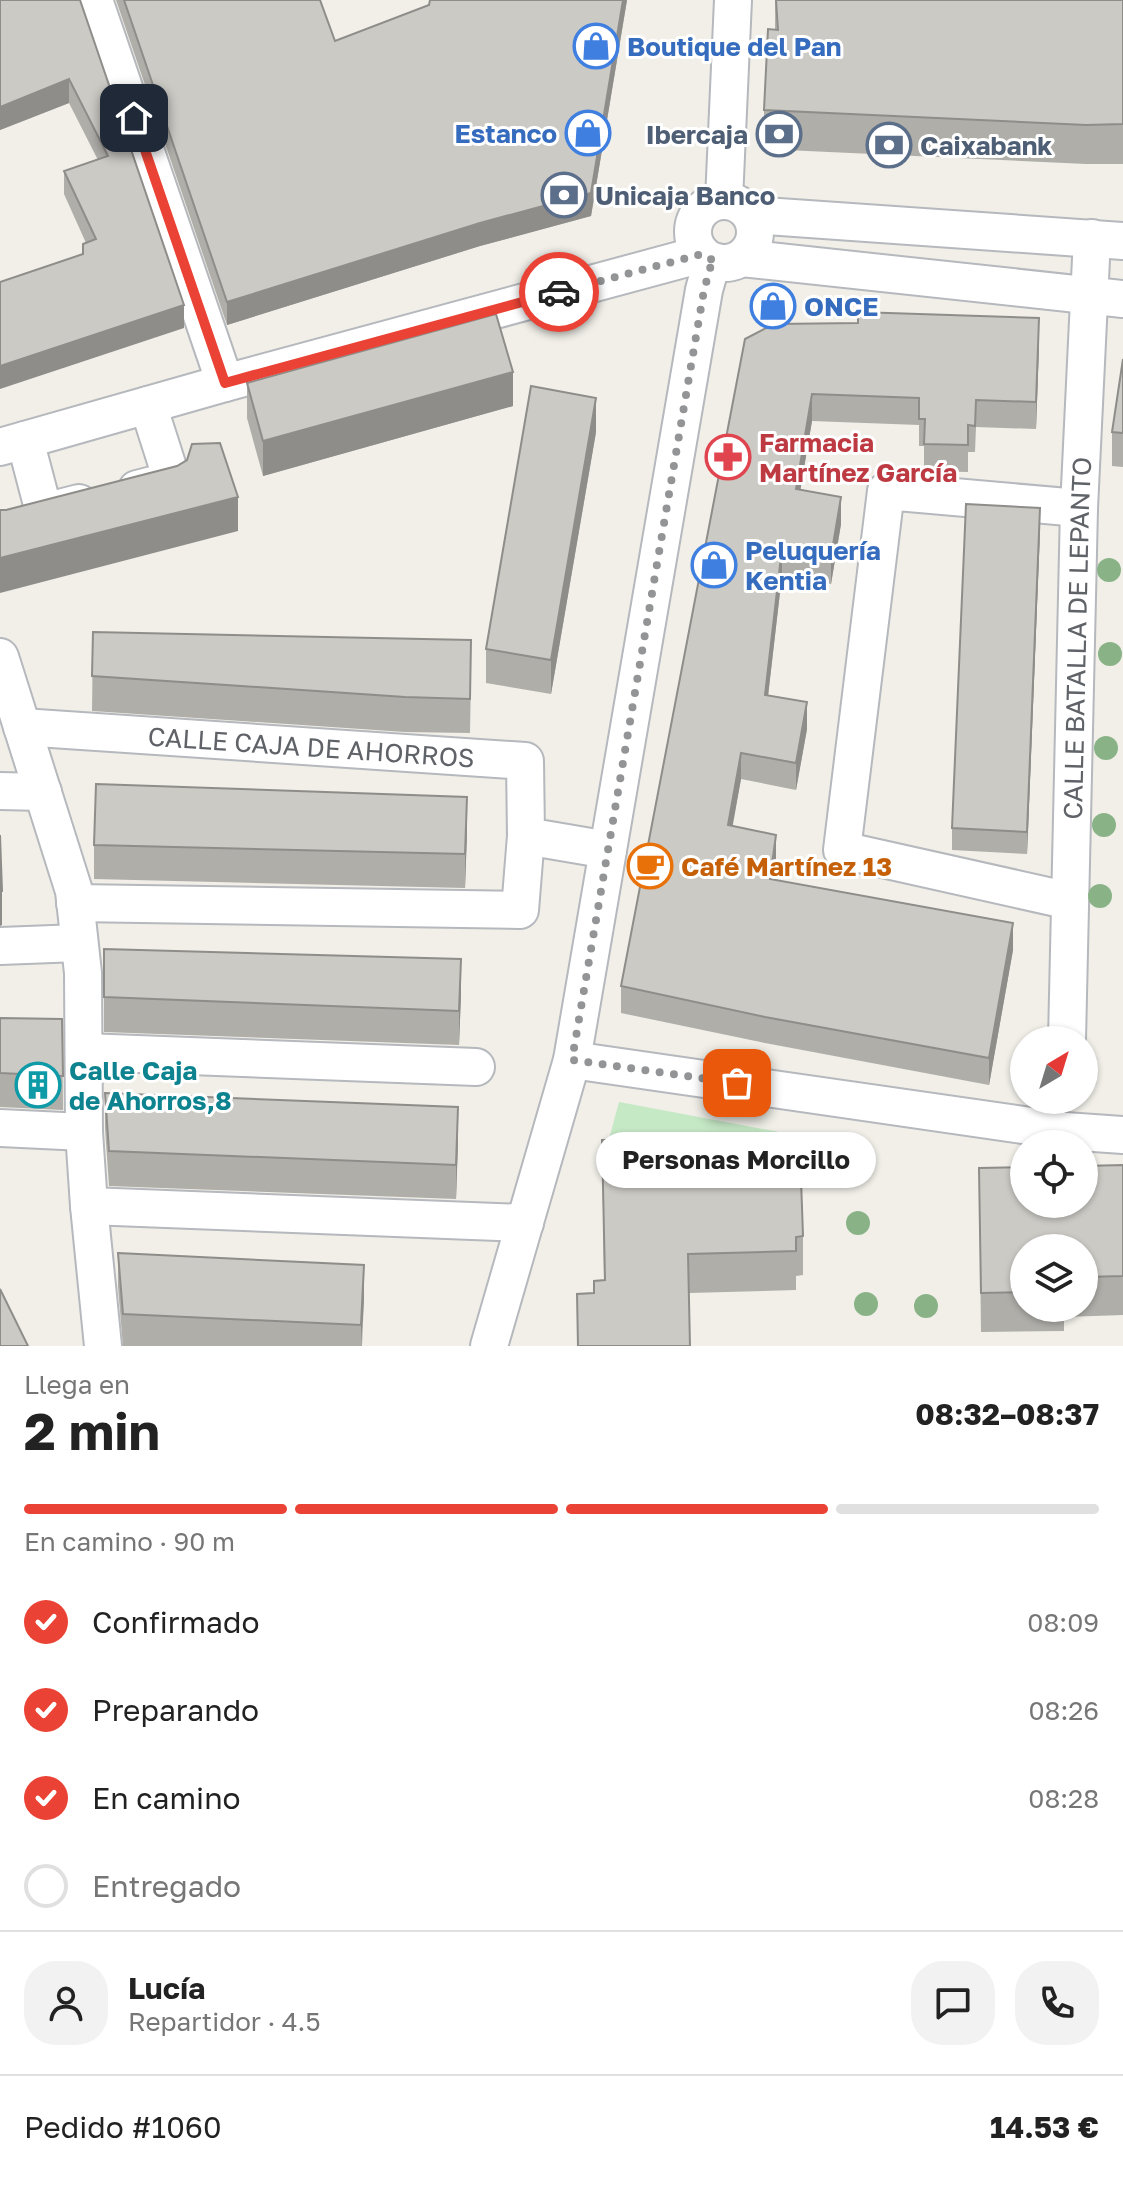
<!DOCTYPE html>
<html lang="es">
<meta charset="utf-8">
<style>
:root{--surface:#fff;--page:#f2f2f2;--text:#222;--muted:#767676;--line:#e0e0e0;--accent:#ea4335}
body{margin:0;font-family:"Golos Text",sans-serif;background:var(--page);color:var(--text);height:100vh;display:flex;flex-direction:column;font-size:30px;white-space:nowrap}
*{box-sizing:border-box;margin:0}
p{font-size:26px;color:var(--muted)}
.icon{flex:none;width:44px;height:44px;fill:none;stroke:currentColor;stroke-width:2;stroke-linecap:round;stroke-linejoin:round}
.map{position:relative;height:1346px;overflow:hidden}
.sheet{display:flex;flex-direction:column;background:var(--surface);flex:1}
.sheet>*{flex:none}
.needle{width:52px;rotate:38deg}
.fabs{position:absolute;left:1010px;top:1026px;display:grid;gap:16px}
.fabs a{display:grid;place-items:center;width:88px;height:88px;border-radius:50%;background:var(--surface);box-shadow:0 2px 6px #0004;font-size:40px}
.pin{position:absolute;display:grid;place-items:center;width:68px;height:68px;color:#fff;margin:-34px;border-radius:16px;box-shadow:0 4px 12px #0006}
.courier{position:absolute;display:grid;place-items:center;width:80px;height:80px;margin:-40px;border:6px solid #ea4335;border-radius:50%;background:#fff;color:#222;box-shadow:0 2px 10px #0007}
.bubble{position:absolute;height:56px;border-radius:28px;background:var(--surface);box-shadow:0 2px 6px #0004;font-size:26px;font-weight:700;line-height:56px;text-align:center}
.headline em{font-style:normal;font-weight:700}
.headline div{display:flex;flex-direction:column-reverse}
.headline{display:flex;align-items:center;justify-content:space-between;height:136px;padding:0 24px}
h1{font-size:52px;font-weight:700;line-height:60px}
.bar{display:grid;grid-template-columns:repeat(4,1fr);gap:12px 8px;align-content:center;height:96px;padding:0 24px}
.bar i{height:10px;border-radius:6px;background:var(--line)}
.bar .current{background:var(--accent)}
.bar p{grid-column:span 4}
.line{display:flex;align-items:center;gap:20px;padding:0 24px;border-top:2px solid var(--line)}
.line div{flex:1}
.round{display:grid;place-items:center;flex:none;width:84px;height:84px;border-radius:32px;background:var(--page)}
ol{padding:0 24px;list-style:none}
li{display:flex;align-items:center;gap:24px;height:88px}
li p{margin-inline-start:auto}
li .icon{padding:8px;border-radius:50%;background:var(--accent);color:#fff;stroke-width:4}
li:last-child{color:var(--muted)}
li i{width:44px;height:44px;border:4px solid var(--line);border-radius:50%}
.map>svg:first-child{display:block}
</style>
<div class="map">
<svg width="1123" height="1346" viewBox="0 0 1123 1346">
<rect width="100%" height="100%" fill="#f1efe8"/>
<path fill="#c5e8c5" d="M619 1102 806 1137 804 1163 602 1165Z"/>
<g fill="none" stroke-linecap="round" stroke-linejoin="round">
<g stroke="#b5b8bc" stroke-width="40">
<g id="street">
<path d="M94 0 225 383"/>
<path d="M724 200 733 0"/>
<circle cx="724" cy="232" r="31"/>
<path d="M751 215 1123 241"/>
<path d="M742 258 1123 299"/>
<path d="M25 440 44 512 79 503"/>
<path d="M0 447 225 383 702 254"/>
<path d="M137 489 172 480 148 405"/>
<path d="M0 657 74 891 83 973 84 1132 89 1206 103 1346"/>
<path id="s1" d="M22 727 525 761 526 836 608 850"/>
<path d="M0 791 43 792"/>
<path d="M1070 901 842 850 886 491 1079 508"/>
<path d="M75 903 520 910 526 836"/>
<path d="M0 946 79 943"/>
<path id="s2" d="M1067 1040 1079 508 1092 238"/>
<path d="M84 1052 476 1067"/>
<path d="M572 1060 1065 1131 1123 1135"/>
<path d="M0 1128 84 1132"/>
<path d="M89 1206 525 1223"/>
<path d="M489 1346 572 1060 704 290 711 265 716 262"/>
</g>
</g>
<use href="#street" stroke="#fff" stroke-width="36"/>
</g>
<g fill="#89b387">
<circle cx="1109" cy="570" r="12"/>
<circle cx="1110" cy="654" r="12"/>
<circle cx="1106" cy="748" r="12"/>
<circle cx="1104" cy="825" r="12"/>
<circle cx="1100" cy="896" r="12"/>
<circle cx="858" cy="1223" r="12"/>
<circle cx="866" cy="1304" r="12"/>
<circle cx="926" cy="1306" r="12"/>
</g>
<g fill="#afaea9" fill-rule="evenodd">
<path d="M0 0H80L184 328 83 254 86 243 64 194V171L98 160 69 103 0 130Z"/>
<path d="M116 0H320L335 41 429 5 430 0H627L591 216 480 246 227 325Z"/>
<path d="M775 0H1123V164H1086L764 149V110L775 30Z"/>
<path d="M745 339 1039 345 1036 429 976 427 975 452H968V472L924 471V446H919V425L812 421 800 490 841 524 831 584 782 575 768 696 807 729 796 790 741 779 732 826 776 862 774 879 1013 950 989 1085 765 1043 621 1013V986Z"/>
<path d="M1123 359V467L1112 466V432Z"/>
<path d="M247 383 513 406 263 476 247 418Z"/>
<path d="M596 432 551 694 486 683V649Z"/>
<path d="M1040 530 1027 854 952 850V828Z"/>
<path d="M93 632 471 674 470 733 405 732 92 711Z"/>
<path d="M467 832 465 888 94 879V845Z"/>
<path d="M104 949 461 994 459 1045 104 1032Z"/>
<path d="M0 1018 62 1019 63 1110 0 1107Z"/>
<path d="M105 1093 458 1141 456 1199 109 1186 105 1128Z"/>
<path d="M602 1140 676 1156 793 1171 798 1180 803 1236V1275L796 1276V1290L689 1293 690 1346H578L577 1294 594 1293 604 1280Z"/>
<path d="M1123 1165V1315L1064 1317V1331L981 1332 979 1168ZM1024 1248H1084V1308H1024Z"/>
<path d="M118 1253 364 1299 362 1346H123L118 1287Z"/>
</g>
<g fill="#8f8d8a">
<path d="M623 0H627L591 216 480 246 227 325V302Z"/>
<path d="M69 79V103L0 130V107Z"/>
<path d="M184 305V328L0 389V366Z"/>
<path d="M1039 318V345L1036 429V402Z"/>
<path d="M513 372V406L263 476V441Z"/>
<path d="M812 394V421L796 516V489Z"/>
<path d="M596 398V432L551 694V660Z"/>
<path d="M238 497V531L0 593V558Z"/>
<path d="M841 497V524L831 584V557Z"/>
<path d="M1040 508V530L1027 854V832Z"/>
<path d="M782 548V575L765 722V695Z"/>
<path d="M807 702V729L796 790V763Z"/>
<path d="M741 753V779L728 852V825Z"/>
<path d="M467 797V832L465 888V854Z"/>
<path d="M776 835V862L770 905V879Z"/>
<path d="M0 891H2V925L0 926Z"/>
<path d="M1013 923V950L989 1085V1058Z"/>
<path d="M461 959V994L459 1045V1011Z"/>
<path d="M458 1107V1141L456 1199V1165Z"/>
<path d="M364 1265V1299L361 1346V1325Z"/>
</g>
<g fill="#cccac5" stroke="#8f8d8a" stroke-width="2">
<path d="M0 0H80L184 305 0 366V282L83 254V244L96 239 64 171 108 156 69 79 0 107Z"/>
<path d="M124 0H320L335 41 429 5 430 0H623L591 193 480 223 227 302Z"/>
<path d="M776 0H1123V124L1086 125 764 110 768 29 778 30Z"/>
<path d="M858 312 1039 318 1036 402 976 400 975 426 968 425V445L924 444 925 419H919V398L812 394 796 489 841 497 831 557 782 548 765 695 807 702 796 763 741 753 728 825 776 835 770 879 1013 923 989 1058 765 1017 621 986 745 339 774 324 858 323Z"/>
<path d="M496 314 513 372 263 441 247 383Z"/>
<path d="M1123 359V433L1112 432Z"/>
<path d="M531 386 596 398 551 660 486 649Z"/>
<path d="M220 443 238 497 0 558V510H6L177 466 187 460 192 444Z"/>
<path d="M966 504 1040 508 1027 832 952 828Z"/>
<path d="M93 632 471 640 470 699 405 697 92 676Z"/>
<path d="M96 784 467 797 465 854 94 845Z"/>
<path d="M0 835 2 891H0Z"/>
<path d="M104 949 461 959 459 1011 104 997Z"/>
<path d="M0 1018 62 1019 63 1076 0 1073Z"/>
<path d="M105 1093 458 1107 456 1165 109 1151Z"/>
<path d="M675 1139 676 1156 793 1157V1171H798V1180L801 1179 803 1236 796 1237V1251L688 1254 690 1346H578L577 1294 594 1293V1281L605 1280 602 1140Z"/>
<path d="M1123 1165V1276L1084 1277V1248H1024V1292L981 1293 979 1168 1024 1167V1204H1084V1166Z"/>
<path d="M118 1253 364 1265 361 1325 123 1314Z"/>
<path d="M0 1289 28 1346H0Z"/>
</g>
<g fill="none" stroke-linecap="round" stroke-linejoin="round">
<path stroke="#929495" stroke-width="8" stroke-dasharray="0 14.4" d="M559 292 702 254 716 262 711 265 704 290 572 1060 737 1083"/>
<path stroke="#ea4335" stroke-width="10" d="M134 118 225 383 559 292"/>
</g>
<defs>
<g id="shop-ring" transform="scale(2.3)"><circle r="9.5" fill="#fff" stroke="#3f7fe0" stroke-width="1.5"/><path d="M-5-2.5h2.3a2.7 3.5 0 0 1 5.4 0H5L5.5 6h-11ZM-1.5-2.5h3a1.5 2.3 0 0 0-3 0Z" fill="#3f7fe0"/></g>
<g id="bank-ring" transform="scale(2.3)"><circle r="9.5" fill="#fff" stroke="#5c6f8a" stroke-width="1.5"/><path d="M-6-4H6V4H-6ZM0-2.3a2.3 2.3 0 1 0 0 4.6a2.3 2.3 0 1 0 0-4.6Z" fill="#5c6f8a"/></g>
<g id="pharmacy-ring" transform="scale(2.3)"><circle r="9.5" fill="#fff" stroke="#e0444e" stroke-width="1.5"/><path d="M-2-6h4v4h4v4h-4v4h-4v-4h-4v-4h4Z" fill="#e0444e"/></g>
<g id="cafe-ring" transform="scale(2.3)"><circle r="9.5" fill="#fff" stroke="#e8710a" stroke-width="1.5"/><path d="M-5.5-4.5H6V0H3Q3 3.5 0 3.5H-2.5Q-5.5 3.5-5.5 0ZM3-3.2v2h1.7v-2ZM-6 4.5H4V6H-6Z" fill="#e8710a"/></g>
<g id="building-ring" transform="scale(2.3)"><circle r="9.5" fill="#fff" stroke="#0f9aa8" stroke-width="1.5"/><path d="M-4-6H4V6H1V3H-1V6H-4ZM-2.5-4.3h1.7v1.8h-1.7ZM.8-4.3h1.7v1.8H.8ZM-2.5-1h1.7V.8h-1.7ZM.8-1h1.7V.8H.8Z" fill="#0f9aa8"/></g>
</defs>
<g fill-rule="evenodd">
<use href="#shop-ring" x="596" y="46"/>
<use href="#shop-ring" x="588" y="133"/>
<use href="#bank-ring" x="779" y="134"/>
<use href="#bank-ring" x="889" y="145"/>
<use href="#bank-ring" x="564" y="195"/>
<use href="#shop-ring" x="773" y="306"/>
<use href="#pharmacy-ring" x="728" y="457"/>
<use href="#shop-ring" x="714" y="565"/>
<use href="#cafe-ring" x="650" y="866"/>
<use href="#building-ring" x="38" y="1085"/>
</g>
<g text-anchor="middle" dominant-baseline="central" stroke-width="6" stroke-linejoin="round" paint-order="stroke">
<g font-size="26" font-weight="bold" fill="#366cbe" stroke="#fff" text-anchor="start">
<text x="627" y="46">Boutique del Pan</text>
<text x="557" y="133" text-anchor="end">Estanco</text>
<text x="804" y="306">ONCE</text>
<text x="745" y="550">Peluquería<tspan x="745" dy="30">Kentia</tspan></text>
</g>
<g font-size="26" font-weight="bold" fill="#4e5e75" stroke="#fff" text-anchor="start">
<text x="748" y="134" text-anchor="end">Ibercaja</text>
<text x="920" y="145">Caixabank</text>
<text x="595" y="195">Unicaja Banco</text>
</g>
<g font-size="26" font-weight="bold" fill="#be3a42" stroke="#fff" text-anchor="start">
<text x="759" y="442">Farmacia<tspan x="759" dy="30">Martínez García</tspan></text>
</g>
<g font-size="26" fill="#5f6368" stroke="#fff">
<text stroke="none"><textPath href="#s2" startOffset="402">CALLE BATALLA DE LEPANTO</textPath></text>
<text stroke="none"><textPath href="#s1" startOffset="290">CALLE CAJA DE AHORROS</textPath></text>
</g>
<g font-size="26" font-weight="bold" fill="#c56008" stroke="#fff" text-anchor="start">
<text x="681" y="866">Café Martínez 13</text>
</g>
<g font-size="26" font-weight="bold" fill="#0d838f" stroke="#fff" text-anchor="start">
<text x="69" y="1070">Calle Caja<tspan x="69" dy="30">de Ahorros,8</tspan></text>
</g>
</g>
</svg>
<div class="fabs">
<a><svg class="needle" viewBox="-14 -14 28 28"><path d="M0-13l5 13h-10z" fill="#e53935"/><path d="M0 13l5-13h-10z" fill="#767676"/></svg></a>
<a><svg class="icon" aria-label="locate" viewBox="0 0 24 24"><circle cx="12" cy="12" r="6"/><path d="M12 2v4M12 18v4M2 12h4M18 12h4"/></svg></a>
<a><svg class="icon" aria-label="layers" viewBox="0 0 24 24"><path d="M12 4l9 5-9 5-9-5zM3 14l9 5 9-5"/></svg></a>
</div>
<div class="pin" style="left:737px;top:1083px;background:#ea580c"><svg class="icon" aria-label="bag" viewBox="0 0 24 24"><path d="M5 8h14l-1 12H6zM9 8a3 3 0 0 1 6 0"/></svg></div>
<div class="pin" style="left:134px;top:118px;background:#1f2937"><svg class="icon" aria-label="home" viewBox="0 0 24 24"><path d="M3 11l9-7 9 7M6 9v11h12V9"/></svg></div>
<div class="courier" style="left:559px;top:292px"><svg class="icon" aria-label="car" viewBox="0 0 24 24"><path d="M5 17H2v-5l4-1 3-4h7l3 4 3 1v5h-3M9 17h6M6 11h13"/><circle cx="7" cy="17" r="2"/><circle cx="17" cy="17" r="2"/></svg></div>
<div class="bubble" style="left:596px;top:1132px;width:280px">Personas Morcillo</div>
</div>
<section class="sheet">
<div class="headline"><div><h1>2 min</h1><p>Llega en</p></div><em>08:32–08:37</em></div>
<div class="bar"><i class="current"></i><i class="current"></i><i class="current"></i><i></i><p>En camino · 90 m</p></div>
<ol>
<li><svg class="icon" aria-label="check" viewBox="0 0 24 24"><path d="M5 12l5 5 9-10"/></svg>Confirmado<p>08:09</p></li>
<li><svg class="icon" aria-label="check" viewBox="0 0 24 24"><path d="M5 12l5 5 9-10"/></svg>Preparando<p>08:26</p></li>
<li><svg class="icon" aria-label="check" viewBox="0 0 24 24"><path d="M5 12l5 5 9-10"/></svg>En camino<p>08:28</p></li>
<li><i></i>Entregado</li>
</ol>
<div class="line" style="height:144px"><a class="round"><svg class="icon" aria-label="person" viewBox="0 0 24 24"><circle cx="12" cy="8" r="4"/><path d="M4 21q1-7 8-7t8 7"/></svg></a><div><b>Lucía</b><p>Repartidor · 4.5</p></div><a class="round"><svg class="icon" aria-label="chat" viewBox="0 0 24 24"><path d="M4 5h16v11H9l-5 4z"/></svg></a><a class="round"><svg class="icon" aria-label="phone" viewBox="0 0 24 24"><path d="M5 4h4l2 5-3 2q2 4 5 5l2-3 5 2v4C11 20 4 13 5 4z"/></svg></a></div>
<div class="line" style="height:104px"><div>Pedido #1060</div><b>14.53 €</b></div>
</section>
